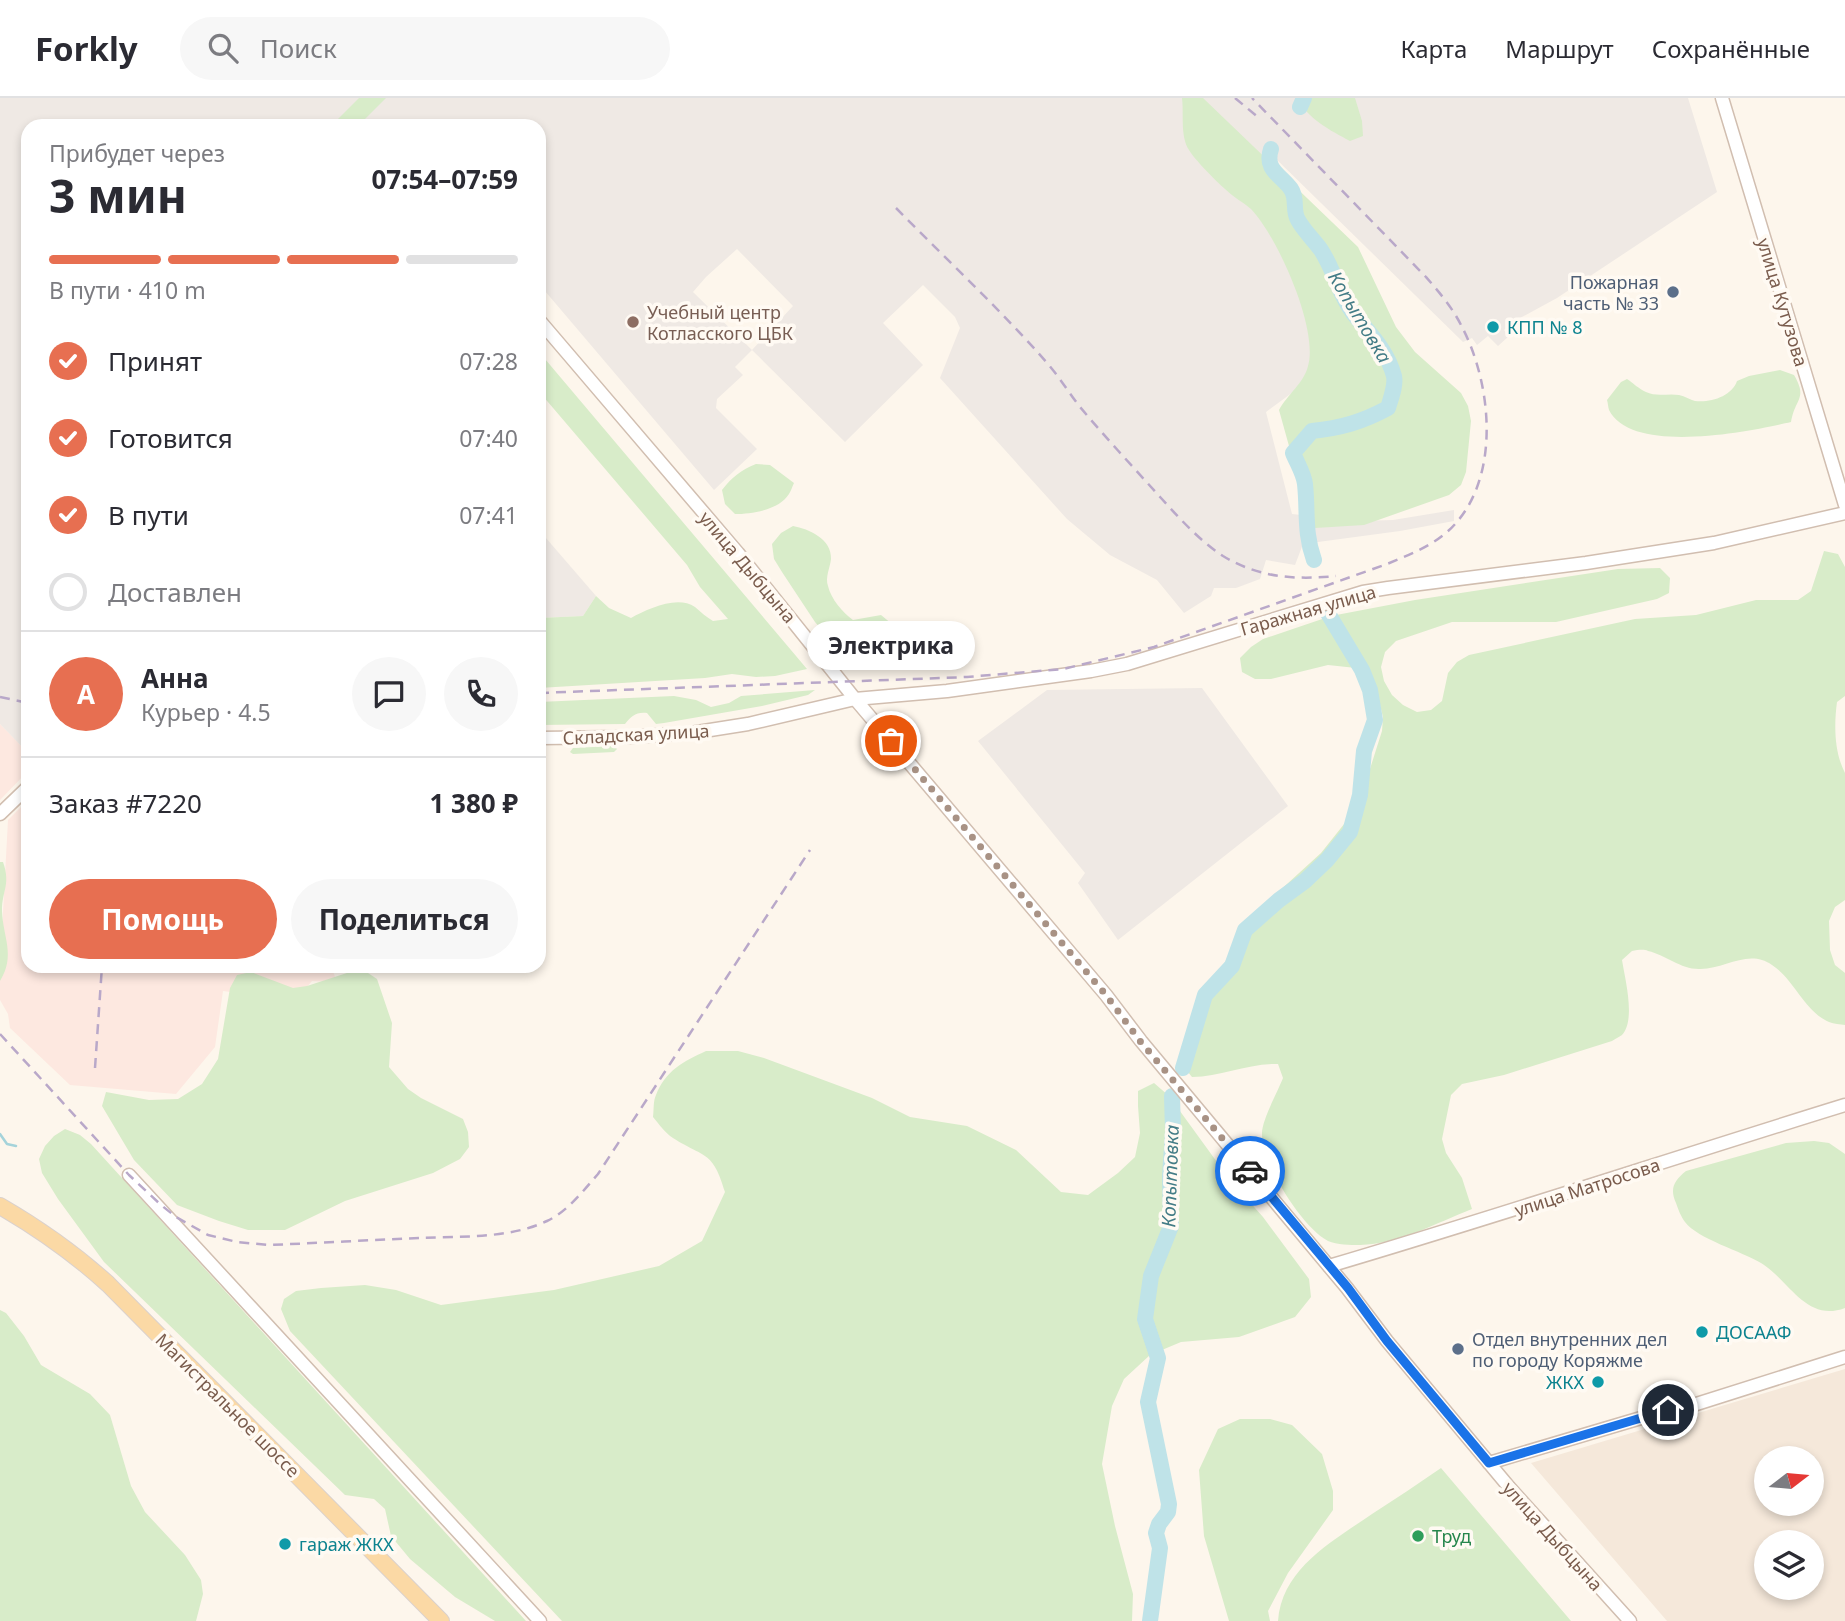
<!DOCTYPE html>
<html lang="ru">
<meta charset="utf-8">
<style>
:root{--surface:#fff;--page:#f7f7f7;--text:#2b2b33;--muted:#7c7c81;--line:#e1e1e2;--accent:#e76f51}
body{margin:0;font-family:"Noto Sans",sans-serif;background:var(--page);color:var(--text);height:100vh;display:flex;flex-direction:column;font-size:26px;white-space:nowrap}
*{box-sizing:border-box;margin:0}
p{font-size:23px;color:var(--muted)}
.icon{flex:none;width:38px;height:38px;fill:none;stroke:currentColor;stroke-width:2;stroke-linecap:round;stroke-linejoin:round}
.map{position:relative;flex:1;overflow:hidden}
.details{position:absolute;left:21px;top:21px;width:525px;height:854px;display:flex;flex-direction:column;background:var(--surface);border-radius:21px;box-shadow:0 4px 10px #0003}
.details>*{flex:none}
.needle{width:46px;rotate:74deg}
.buttons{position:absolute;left:1754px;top:1348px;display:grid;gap:14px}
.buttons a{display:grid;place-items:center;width:70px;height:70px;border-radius:50%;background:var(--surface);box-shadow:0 4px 10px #0003;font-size:35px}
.pin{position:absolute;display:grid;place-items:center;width:60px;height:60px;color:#fff;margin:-30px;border:4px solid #fff;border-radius:50%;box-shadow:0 2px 7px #0007}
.courier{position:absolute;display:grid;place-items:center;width:70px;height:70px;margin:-35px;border:5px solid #1a73e8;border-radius:50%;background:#fff;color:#222;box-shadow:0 2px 9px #0007}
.bubble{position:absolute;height:49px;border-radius:24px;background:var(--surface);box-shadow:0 4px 10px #0003;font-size:23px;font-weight:700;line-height:49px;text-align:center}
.head em{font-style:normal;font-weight:700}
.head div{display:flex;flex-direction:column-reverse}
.head{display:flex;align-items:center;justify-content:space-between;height:119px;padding:0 28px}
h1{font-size:46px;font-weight:700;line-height:52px}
.bar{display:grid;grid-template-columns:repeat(4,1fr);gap:10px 7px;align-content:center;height:84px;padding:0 28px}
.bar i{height:9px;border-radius:5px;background:var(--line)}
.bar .current{background:var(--accent)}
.bar p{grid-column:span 4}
.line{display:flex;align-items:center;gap:18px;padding:0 28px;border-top:2px solid var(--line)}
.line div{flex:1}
.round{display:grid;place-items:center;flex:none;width:74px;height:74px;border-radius:37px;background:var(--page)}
ol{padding:0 28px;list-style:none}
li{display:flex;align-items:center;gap:21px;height:77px}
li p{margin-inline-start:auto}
li .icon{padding:7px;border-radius:50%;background:var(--accent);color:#fff;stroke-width:4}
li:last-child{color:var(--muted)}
li i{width:38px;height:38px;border:4px solid var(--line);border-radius:50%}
.button{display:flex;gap:14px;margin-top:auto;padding:14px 28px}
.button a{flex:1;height:80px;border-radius:42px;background:var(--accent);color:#fff;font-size:28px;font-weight:700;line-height:80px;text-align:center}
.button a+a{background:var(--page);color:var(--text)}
header{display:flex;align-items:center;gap:42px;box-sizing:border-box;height:98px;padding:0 35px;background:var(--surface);border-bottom:2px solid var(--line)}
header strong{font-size:33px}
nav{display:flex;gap:38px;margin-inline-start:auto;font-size:24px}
.search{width:490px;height:63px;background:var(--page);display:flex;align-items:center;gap:18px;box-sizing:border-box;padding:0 24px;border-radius:38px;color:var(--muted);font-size:26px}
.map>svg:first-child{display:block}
</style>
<header>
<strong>Forkly</strong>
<div class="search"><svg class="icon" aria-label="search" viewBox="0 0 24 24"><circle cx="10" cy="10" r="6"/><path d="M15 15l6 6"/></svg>Поиск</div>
<nav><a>Карта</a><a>Маршрут</a><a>Сохранённые</a></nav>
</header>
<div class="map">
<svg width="1845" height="1523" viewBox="0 0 1845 1523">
<rect width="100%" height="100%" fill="#fdf6ec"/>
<path fill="#f5e8da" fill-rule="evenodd" d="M1845 1271V1523H1667L1531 1365ZM1766 1360H1811V1405H1766ZM1766 1444H1811V1489H1766Z"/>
<g fill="#fde8e0">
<path d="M0 626 28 655V673L0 702Z"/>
<path d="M28 702V868H331L337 884 312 883 295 903 223 893 215 949 176 996 70 987 10 930 8 916 0 902V870L8 722Z"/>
</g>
<g fill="#efe9e4" fill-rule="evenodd">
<path d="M0 0H1688L1717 94 1557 200 1511 225 1504 232 1509 238 1498 248 1488 238 1477 247 1472 240 1463 244 1274 59 1342 258 1266 314 1292 416 1358 423 1393 422 1454 412V423L1400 433 1303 446 1295 467 1266 462 1260 481 1236 490H1214L1211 498 1184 515 1157 482 1110 457 1067 421 940 280 960 230 955 219 923 187 883 225 923 267 845 344 752 252 735 269 743 277 717 301 716 310 757 351 714 392 539 186V28H28V655L0 626ZM737 151 793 208 752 252 693 194 706 179Z"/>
<path d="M539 432 596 498 583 518 539 520Z"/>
<path d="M1202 590 1288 708 1118 842 1078 785 1085 775 978 643 1047 592Z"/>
</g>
<g fill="#d8ecc9">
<path d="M359 0H386L358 28H333L336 23Z"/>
<path d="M1182 0H1203L1358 149 1396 229 1415 254 1461 295 1468 308 1471 323 1466 374 1461 387 1449 397 1364 427 1315 430 1303 426 1299 384 1279 312C1287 297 1304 285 1308 268 1319 231 1277 138 1251 111 1243 104 1233 99 1225 91 1216 83 1195 62 1189 52 1180 38 1184 16 1182 0Z"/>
<path d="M1296 0H1355L1362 23 1363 38 1350 43C1329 32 1309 21 1296 0Z"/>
<path d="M545 261 807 571 775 578 756 579 732 576 705 580 539 590V520L583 518 596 498 609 510 631 520C648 511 677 497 695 509 701 514 706 519 713 523L728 521 700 489 687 467 542 297 539 299V267Z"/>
<path d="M1780 272 1794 277C1808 301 1795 300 1791 324 1752 333 1632 358 1609 312 1608 309 1608 305 1607 302L1621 284 1627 281C1633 285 1639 291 1646 294 1656 299 1669 295 1679 297 1685 298 1690 302 1695 303 1711 305 1732 298 1737 283L1749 278Z"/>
<path d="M756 366 770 367 794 385C792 389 791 393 789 396 779 412 752 416 735 416L725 406 722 392C732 379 741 372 756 366Z"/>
<path d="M793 428C809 431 832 441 831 461 830 470 825 479 828 488 831 501 843 515 853 522L881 517 904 536C927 535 938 529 954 550L947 563 890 562 875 564 861 561 835 547 815 524 782 474 774 461 772 446 781 435Z"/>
<path d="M1824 453 1838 456 1845 469V598L1837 604C1834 626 1834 654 1845 675V802L1835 809 1829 823 1830 852 1835 867 1845 875V927C1840 926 1834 926 1829 924 1804 913 1794 881 1772 867 1748 850 1724 872 1699 871 1680 871 1666 857 1648 853 1644 851 1638 852 1632 853L1622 862C1625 881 1636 922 1622 937 1619 939 1615 941 1612 943L1504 977 1462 986 1451 997 1442 1041 1446 1055 1462 1080 1472 1111C1436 1125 1399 1146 1360 1147 1350 1147 1337 1147 1328 1143 1302 1130 1261 1064 1262 1035 1262 1022 1278 993 1283 980L1278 966C1248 965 1221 979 1192 979L1183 968V953L1228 858 1263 808 1321 755 1364 701 1369 674 1382 633 1383 619 1376 591 1369 579 1356 570 1328 567 1271 581H1255L1242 574 1240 560 1251 549 1263 541 1331 518 1415 502 1618 471 1660 470 1670 480 1669 495 1657 501 1556 524H1452L1396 543 1385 554 1381 569 1384 583 1392 597 1403 607 1417 614 1431 612 1442 603 1448 575 1457 564 1469 557 1635 521 1696 517 1756 502H1798L1811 493Z"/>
<path d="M815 592 808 597 762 608 664 625 656 626 647 615C635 614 632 618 625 626L539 627V604L674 598 696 602 711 609 729 605 741 598Z"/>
<path d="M614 648 617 651 614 654 573 656 570 654 573 650Z"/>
<path d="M0 764H3C11 787 2 792 2 813 3 840 16 857 0 883Z"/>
<path d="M365 873 377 881 392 925 389 969 408 991 421 1000 463 1021 468 1034 469 1049 460 1061 433 1075 345 1103 285 1132H248L219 1123 177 1107 134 1062 102 1008 106 994 149 1002 178 1001 202 986 218 961 230 890 237 877 251 874 293 890 307 888 350 874Z"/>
<path d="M706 953H738L764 960 872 1000 910 1019 967 1028 1016 1052 1061 1094 1088 1097 1118 1075 1135 1059 1140 1035 1138 1008V993L1154 985 1169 998 1230 1082 1263 1119 1309 1181 1311 1199 1295 1219 1239 1239 1181 1244 1150 1257 1124 1281 1112 1308 1102 1366 1115 1428 1133 1496 1132 1523H562L290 1233 281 1211 284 1201 296 1193 321 1190 365 1187 396 1192 441 1207 554 1192 659 1168 702 1143 725 1094C713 1052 704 1060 673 1040 665 1035 659 1026 653 1019 654 1012 653 1003 656 997 665 973 684 963 706 953Z"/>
<path d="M65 1031 80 1037 91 1046 526 1523H495L455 1499 410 1461 391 1438 385 1411 374 1401 345 1397 104 1164 58 1101 42 1075 39 1061 45 1048 54 1038Z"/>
<path d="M1814 1043 1829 1045 1845 1056V1210C1806 1225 1789 1182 1761 1165 1741 1153 1698 1141 1685 1124 1681 1119 1678 1111 1676 1105 1669 1090 1675 1082 1686 1073L1786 1045Z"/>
<path d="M0 1212 6 1215 24 1238 41 1267 90 1296 110 1317 131 1388 145 1414 185 1457 201 1482 203 1496 196 1523H0Z"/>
<path d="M1240 1321H1270L1292 1327 1322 1356 1333 1393V1412L1288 1475 1268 1513 1270 1523H1229L1204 1438 1199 1372 1218 1331Z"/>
<path d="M1441 1370 1571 1523H1278C1282 1470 1333 1443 1372 1416 1395 1401 1418 1386 1441 1370Z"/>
</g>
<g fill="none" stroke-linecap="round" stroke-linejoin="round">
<path stroke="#a5d3da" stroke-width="2.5" d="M0 1036 7 1046 16 1048"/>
<g stroke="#bfe3e8" stroke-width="16">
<path d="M1300 9 1304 0"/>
<path d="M1271 51C1264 72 1281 77 1291 91 1298 101 1292 112 1298 122 1304 133 1314 142 1321 152 1334 172 1339 196 1353 215 1369 235 1387 252 1394 278 1396 287 1391 300 1388 310 1362 324 1341 330 1312 333L1293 355C1297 365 1304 376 1305 386 1308 414 1304 434 1314 462"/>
<path d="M1183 970 1205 897 1232 868 1245 832 1279 802 1305 783 1327 762 1350 734 1360 697 1364 653 1375 622 1370 592 1362 572 1326 512"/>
<path d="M1150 1523 1160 1450 1156 1435 1159 1426 1168 1414 1169 1406 1148 1304 1158 1260 1145 1221 1151 1178 1171 1128 1170 1078 1173 1033 1172 998"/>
</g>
<g stroke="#d1beb0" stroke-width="15">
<g id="minor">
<path d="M1722 0 1845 407"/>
<path d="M539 222 738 455 855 601 1106 897 1141 943 1347 1190 1387 1243 1509 1389 1630 1523"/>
<path d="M539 640 629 639 691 635 748 626 855 601 947 593 1091 573 1127 566 1363 494 1388 490 1586 465 1714 445 1845 415"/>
<path d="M0 716 28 689"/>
<path d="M129 1077 540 1523"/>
<path d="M1329 1168C1502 1117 1673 1060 1845 1007"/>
<path d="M1489 1365 1668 1312 1687 1309 1845 1259"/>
</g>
</g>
<g stroke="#dad1cd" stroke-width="18">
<path id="major" d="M0 1108C38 1130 75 1156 108 1186L441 1523"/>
</g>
<use href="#minor" stroke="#fff" stroke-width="12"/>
<use href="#major" stroke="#fbd9a5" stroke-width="16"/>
<g stroke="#b9a8c9" stroke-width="2.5" stroke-dasharray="10 7" stroke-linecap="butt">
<path d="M1235 0 1259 20"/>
<path d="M896 110C947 162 1001 212 1048 266 1060 280 1069 295 1080 309 1106 340 1134 370 1161 400 1180 421 1200 443 1223 458 1259 480 1296 482 1336 478"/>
<path d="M539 595 967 579 1063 571 1154 549 1387 466C1411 456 1438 446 1456 425 1501 374 1491 283 1461 227 1452 209 1439 194 1426 179L1252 0"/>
<path d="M0 599 28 605"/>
<path d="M0 936 129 1077 161 1107 176 1119 208 1137 237 1144 269 1147C319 1145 370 1142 420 1140 461 1138 509 1141 547 1123 568 1113 583 1093 598 1076L810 752"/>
<path d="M95 970 102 868"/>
</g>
</g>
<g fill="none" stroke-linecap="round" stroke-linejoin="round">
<path stroke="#a89285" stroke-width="7" stroke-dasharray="0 12.6" d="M891 643 1106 897 1140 943 1250 1073"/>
<path stroke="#1a73e8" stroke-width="9" d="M1250 1073 1348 1190 1387 1243 1489 1365 1668 1312"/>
</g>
<g fill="#5c6f8a" stroke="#fffaf3" stroke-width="2.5">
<circle cx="1673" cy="194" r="7"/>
<circle cx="1458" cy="1251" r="7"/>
</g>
<circle fill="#8d6e63" stroke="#fffaf3" stroke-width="2.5" cx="633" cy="224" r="7"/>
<g fill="#0f9aa8" stroke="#fffaf3" stroke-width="2.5">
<circle cx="1493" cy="229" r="7"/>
<circle cx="1702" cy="1234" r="7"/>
<circle cx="1598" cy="1284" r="7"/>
<circle cx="285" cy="1446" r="7"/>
</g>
<circle fill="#2e9e5b" stroke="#fffaf3" stroke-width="2.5" cx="1418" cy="1438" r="7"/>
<g text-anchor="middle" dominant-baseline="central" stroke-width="7" stroke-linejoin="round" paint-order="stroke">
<g font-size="18" fill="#4e5e75" stroke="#fffaf3" text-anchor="end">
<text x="1659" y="184">Пожарная<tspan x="1659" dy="21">часть № 33</tspan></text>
<text x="1472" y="1241" text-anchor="start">Отдел внутренних дел<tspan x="1472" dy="21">по городу Коряжме</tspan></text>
</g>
<g font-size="18" fill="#7a5c4d" stroke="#fffaf3">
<text transform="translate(1783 204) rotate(73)">улица Кутузова</text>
<text transform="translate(748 469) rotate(50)">улица Дыбцына</text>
<text transform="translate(1308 512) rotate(-16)">Гаражная улица</text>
<text transform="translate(636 636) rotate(-3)">Складская улица</text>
<text transform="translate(1587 1089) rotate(-18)">улица Матросова</text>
<text transform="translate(228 1307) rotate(45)">Магистральное шоссе</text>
<text transform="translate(1553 1438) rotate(48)">улица Дыбцына</text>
</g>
<g font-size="18" fill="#785e54" stroke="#fffaf3" text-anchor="start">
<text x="647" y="214">Учебный центр<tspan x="647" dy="21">Котласского ЦБК</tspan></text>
</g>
<g font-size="18" fill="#0d838f" stroke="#fffaf3" text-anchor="start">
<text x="1507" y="229">КПП № 8</text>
<text x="1716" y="1234">ДОСААФ</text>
<text x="1584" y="1284" text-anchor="end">ЖКХ</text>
<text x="299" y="1446">гараж ЖКХ</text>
</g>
<g font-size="18" fill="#27864d" stroke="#fffaf3" text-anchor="start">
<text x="1432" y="1438">Труд</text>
</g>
<g font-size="19" font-style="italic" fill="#437c86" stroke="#fffaf3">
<text transform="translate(1360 219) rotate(59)">Копытовка</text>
<text transform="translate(1170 1078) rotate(-88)">Копытовка</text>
</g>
</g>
</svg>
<div class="buttons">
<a><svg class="needle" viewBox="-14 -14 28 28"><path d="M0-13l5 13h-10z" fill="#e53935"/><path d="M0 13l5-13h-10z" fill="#7c7c81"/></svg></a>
<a><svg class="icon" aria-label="layers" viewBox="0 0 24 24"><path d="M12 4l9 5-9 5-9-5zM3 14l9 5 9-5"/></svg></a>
</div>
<div class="pin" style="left:891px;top:643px;background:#ea580c"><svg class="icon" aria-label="bag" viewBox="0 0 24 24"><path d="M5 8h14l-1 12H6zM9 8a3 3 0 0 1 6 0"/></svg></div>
<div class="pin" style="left:1668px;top:1312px;background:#1f2937"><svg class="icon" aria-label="home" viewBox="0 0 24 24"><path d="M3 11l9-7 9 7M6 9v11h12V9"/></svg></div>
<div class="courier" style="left:1250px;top:1073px"><svg class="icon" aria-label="car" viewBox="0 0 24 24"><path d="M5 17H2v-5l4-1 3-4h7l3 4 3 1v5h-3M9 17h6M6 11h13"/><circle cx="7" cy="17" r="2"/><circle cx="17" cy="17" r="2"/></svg></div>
<div class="bubble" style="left:807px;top:523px;width:168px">Электрика</div>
<section class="details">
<div class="head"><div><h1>3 мин</h1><p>Прибудет через</p></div><em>07:54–07:59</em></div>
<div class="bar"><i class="current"></i><i class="current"></i><i class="current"></i><i></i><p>В пути · 410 m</p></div>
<ol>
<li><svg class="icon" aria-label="check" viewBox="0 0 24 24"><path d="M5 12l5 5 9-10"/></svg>Принят<p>07:28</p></li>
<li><svg class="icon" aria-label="check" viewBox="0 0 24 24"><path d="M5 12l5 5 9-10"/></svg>Готовится<p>07:40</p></li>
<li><svg class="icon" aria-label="check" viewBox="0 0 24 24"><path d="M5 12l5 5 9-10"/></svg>В пути<p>07:41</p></li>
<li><i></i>Доставлен</li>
</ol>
<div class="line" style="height:126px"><b class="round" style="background:var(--accent);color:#fff">А</b><div><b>Анна</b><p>Курьер · 4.5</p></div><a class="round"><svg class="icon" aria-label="chat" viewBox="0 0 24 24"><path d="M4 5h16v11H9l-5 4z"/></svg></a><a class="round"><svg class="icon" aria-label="phone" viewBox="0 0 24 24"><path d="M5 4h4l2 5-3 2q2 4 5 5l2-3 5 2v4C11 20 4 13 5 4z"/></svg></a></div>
<div class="line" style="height:91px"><div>Заказ #7220</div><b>1 380 ₽</b></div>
<div class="button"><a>Помощь</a><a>Поделиться</a></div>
</section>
</div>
